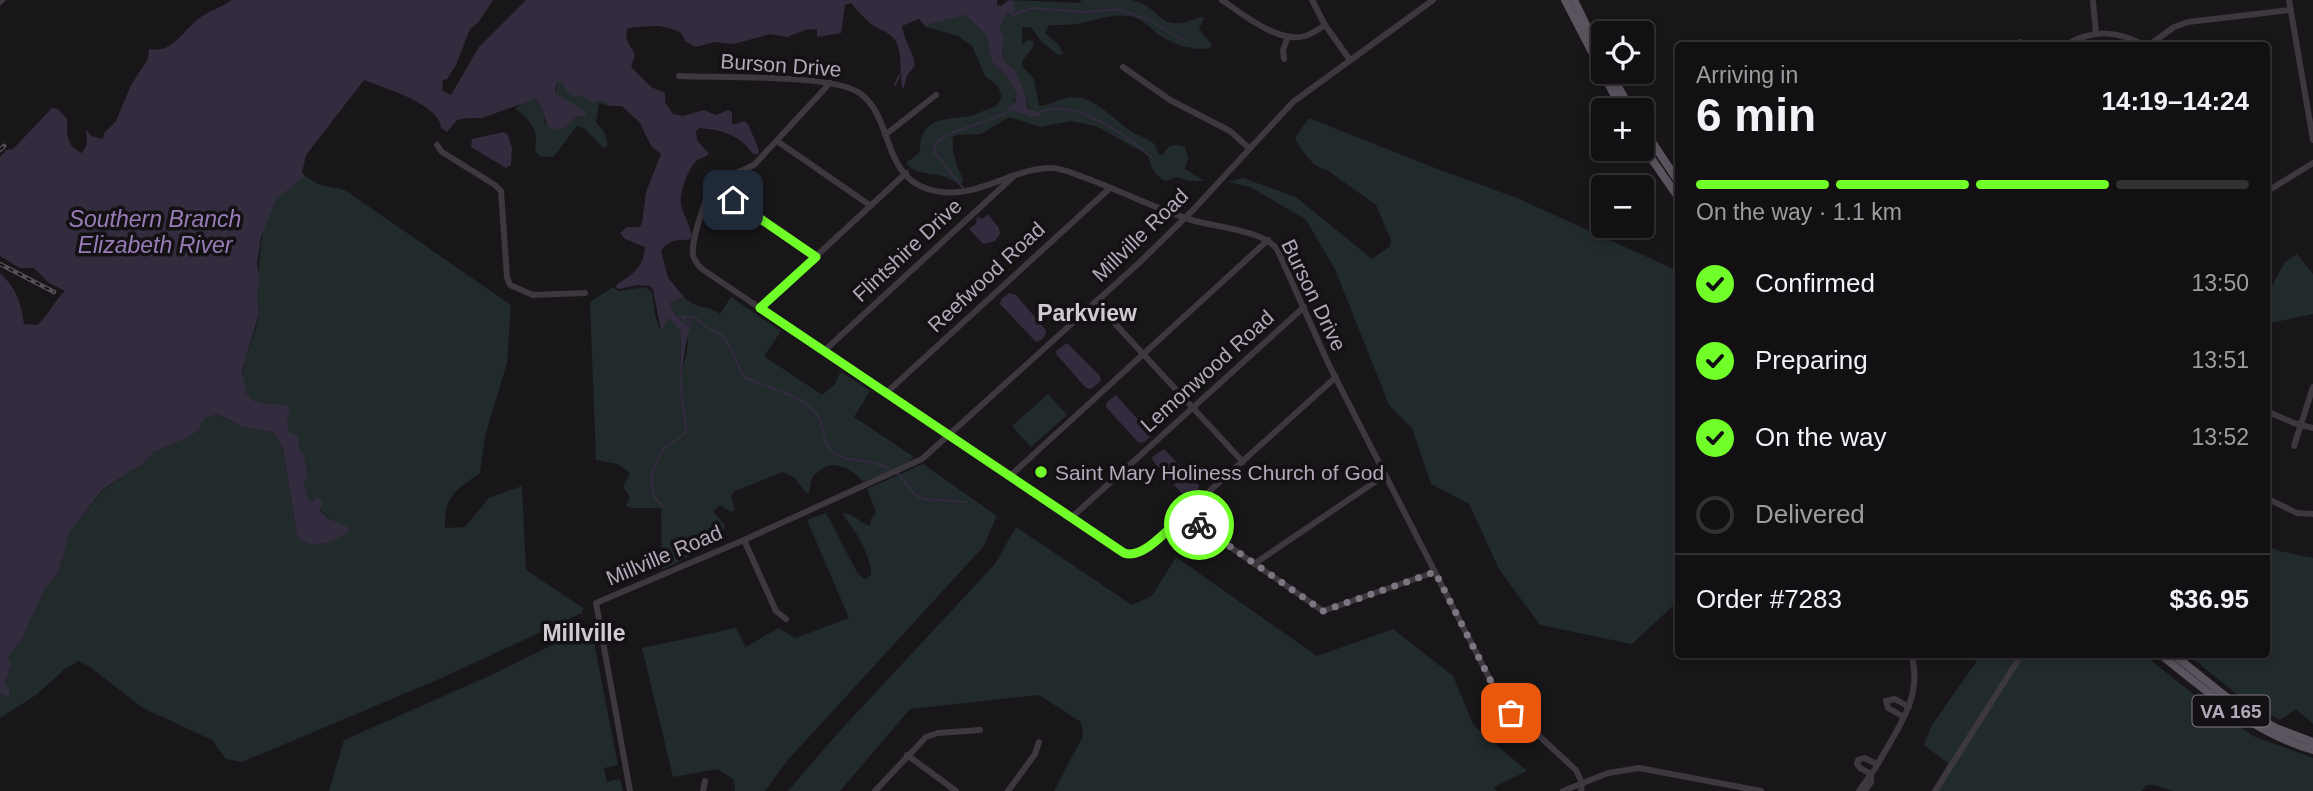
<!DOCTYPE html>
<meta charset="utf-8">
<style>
:root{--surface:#131013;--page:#201e21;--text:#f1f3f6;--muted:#9d9da0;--line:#323033;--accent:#70ff28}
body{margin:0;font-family:Arial,sans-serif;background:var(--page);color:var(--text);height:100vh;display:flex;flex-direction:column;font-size:26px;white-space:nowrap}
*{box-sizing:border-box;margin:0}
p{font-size:23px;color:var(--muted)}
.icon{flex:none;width:38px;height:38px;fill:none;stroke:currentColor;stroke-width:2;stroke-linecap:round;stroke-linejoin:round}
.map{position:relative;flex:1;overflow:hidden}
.details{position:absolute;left:1675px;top:42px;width:595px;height:616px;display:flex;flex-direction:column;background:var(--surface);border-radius:7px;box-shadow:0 4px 10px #0003,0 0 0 2px var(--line)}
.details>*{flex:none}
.buttons{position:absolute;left:1591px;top:21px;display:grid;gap:14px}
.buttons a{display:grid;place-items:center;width:63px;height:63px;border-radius:7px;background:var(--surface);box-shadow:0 4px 10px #0003,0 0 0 2px var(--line);font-size:35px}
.pin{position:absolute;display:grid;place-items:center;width:60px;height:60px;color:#fff;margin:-30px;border-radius:14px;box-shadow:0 4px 10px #0006}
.courier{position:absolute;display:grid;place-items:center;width:70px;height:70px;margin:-35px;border:5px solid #70ff28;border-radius:50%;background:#fff;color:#222;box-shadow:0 2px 9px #0007}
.headline em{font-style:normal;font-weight:800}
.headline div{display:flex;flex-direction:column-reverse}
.headline{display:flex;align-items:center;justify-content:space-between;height:119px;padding:0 21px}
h1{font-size:46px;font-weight:800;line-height:52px}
.bar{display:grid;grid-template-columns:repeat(4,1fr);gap:10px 7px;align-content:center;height:84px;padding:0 21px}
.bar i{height:9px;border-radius:5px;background:var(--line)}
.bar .on{background:var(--accent)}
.bar p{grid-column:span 4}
.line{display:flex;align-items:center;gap:18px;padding:0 21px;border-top:2px solid var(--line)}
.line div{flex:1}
ol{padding:0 21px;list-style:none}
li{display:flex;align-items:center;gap:21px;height:77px}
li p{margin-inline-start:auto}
li .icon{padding:7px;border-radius:50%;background:var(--accent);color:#111;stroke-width:4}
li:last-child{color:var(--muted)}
li i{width:38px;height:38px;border:4px solid var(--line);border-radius:50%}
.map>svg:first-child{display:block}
</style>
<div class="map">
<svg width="2313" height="791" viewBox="0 0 2313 791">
<rect width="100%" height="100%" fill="#191619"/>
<g fill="#222b2c">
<path d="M1009 0 1079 3 1082 0C1098 0 1116 0 1131 0 1164 6 1155 36 1200 17L1204 18 1199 29 1212 45 1210 48C1193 52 1172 44 1158 34 1150 28 1146 22 1136 18 1118 11 1095 21 1077 24 1068 25 1058 25 1049 25L1045 33 1059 45 1063 54 1058 55 1041 41 1031 27H1022V45L1027 40 1033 41 1034 46 1022 61V66L1034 79 1039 106C1054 105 1064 94 1081 98 1102 103 1117 124 1136 134 1142 137 1150 139 1154 144 1157 147 1157 151 1159 155H1163C1168 145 1174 143 1185 147L1188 158 1185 169 1205 181H1189L1177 177 1166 181C1155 176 1150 166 1148 155L1096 126 1070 121 1041 127 1009 117 981 134 956 135 953 137C951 151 957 167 963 179L962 183 958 184C939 168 921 180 906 163L919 153C921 147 920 140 922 136 932 112 962 122 979 113 985 110 988 109 995 107L1002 97 998 86 985 76 972 46 958 36 926 27 930 24 965 15 986 35 992 62 1007 76 1017 95 1010 110H1038H1030L1015 70 1005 62 1002 55 1004 39 1000 28 1013 1Z"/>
<path d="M557 82H561L565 89 606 101 610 106 599 103 596 122 605 133 608 145 604 148 584 128 577 126 554 156C544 158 540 158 535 150 539 129 531 121 515 108L527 101 535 99 543 108 545 124 582 117 570 103 556 93Z"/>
<path d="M1309 118 1440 170 1517 198 1678 271V601L1632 644 1540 625 1499 569 1469 504 1431 484 1412 428 1389 405 1335 269 1309 225 1305 219 1250 187 1228 182 1243 178 1296 197 1372 259 1390 246 1391 240 1376 205 1327 170C1313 168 1301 150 1295 138Z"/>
<path d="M305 176 318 184 345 190 511 305 507 363 485 436 480 473C456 490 444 496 445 528L465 527 489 498 522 486 526 570 583 608 582 613 437 680 242 762 226 759 212 740 143 708 90 667 78 661 65 669 36 695 0 718V693L10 697 5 682 11 665 8 657 21 641 45 589 58 573 70 532 102 491 141 465 154 452 187 438 205 418 217 414 243 427 273 432 283 449 297 536 350 528C332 522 322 517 316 498L312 502 308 500 304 483 308 476 304 454 300 452 299 440 288 433 274 404C215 403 256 344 259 314 259 309 257 303 257 298 257 291 260 284 259 277 259 252 262 221 276 199 282 189 296 182 305 176Z"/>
<path d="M2297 254 2313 274V314L2266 324V297L2285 262Z"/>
<path d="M613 287 618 291 645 287 652 292 655 315 660 329 669 318 681 332 680 374C686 360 692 336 683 323 678 315 674 312 670 303L684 297C694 309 709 305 720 314L731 297 781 331 764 356 822 395 835 384 840 373H843L870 391 854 417 914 457 909 462 863 482C855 472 840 462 827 466 822 468 816 474 812 477L809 493 805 492 794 477 783 472 733 492 731 497 735 510 731 512 720 505 713 511 725 526 717 542 662 570 661 508H632L626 506 630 497 623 487 630 473 618 464 596 460 590 302Z"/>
<path d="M1048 394 1067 415 1031 447 1012 426Z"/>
<path d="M923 464 997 516 983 547 786 762 765 791H735L734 780 718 769 673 777 642 648 736 628 746 647 778 628 796 638 849 618 807 520 826 513 858 574 865 579 871 575C872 561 860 539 852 527 849 522 845 520 843 513 854 514 860 523 870 526L871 519 876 512 867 489Z"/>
<path d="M1016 527 1132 605 1152 596 1176 557 1317 656 1393 629 1453 676 1474 726 1527 771 1494 787 1497 791H1054L1083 736 1081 722 1039 695 910 709 840 791H788L837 734 995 564Z"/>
<path d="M2266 545 2279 551 2313 558V724L2296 709 2280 720 2247 702 2188 655 2266 654Z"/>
<path d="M577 633 593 637 618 765 604 768 607 782 620 779 623 791H329L344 740 487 677Z"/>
<path d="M1981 655H2144L2202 701 2253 736 2313 758V791H2173L2154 785H2147L2141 791H1933L1948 763 1924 745 1932 725Z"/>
</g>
<g fill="#332b3e">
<path d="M232 0H493L478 23 470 29 456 65 447 79 443 80 442 90 451 95 479 47 526 0H997V5L1001 6 1009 0 1013 1 1015 10 1007 13 1000 28 1004 39 1002 55 1005 62 1015 70 1025 94 1027 107 1030 110 1041 112 1040 116 1032 117 1010 110 1008 107 1015 102 1017 95 1007 76 992 62 986 35 965 15 930 24 926 27 919 19 902 26C904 41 913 51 915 65L907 76 903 90C900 78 901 68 900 56 897 32 886 34 871 24 864 18 857 10 851 3L845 5 841 33 817 37V29L805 30 787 37 770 34 734 44 715 42 695 47 685 41 682 34C665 23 648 26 628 28 623 40 630 44 635 55L631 67 651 87 665 93V102L673 114 683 116 704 110 716 115 728 110 732 112V125L745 121 748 124 759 150 758 154H753C740 135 722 130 700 128L696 131 697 140 709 154C704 158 699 158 695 162 687 172 679 193 681 205 684 216 690 225 692 237L688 240C678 239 667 241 661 251L668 278 684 297 670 303C675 314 679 322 691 326 684 341 685 361 680 377L681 332 669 318 661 330 653 290 650 286 637 285 620 289 616 288 617 284C633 275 644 266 645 247L625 239 620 233 627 227H640L642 223 646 192 661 154 651 146 640 123 622 106H610L602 100 592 102 582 95 574 97 565 89 561 82H557L555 90 556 93 585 111 586 115 574 118 566 127 551 130C542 120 546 107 535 99L482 118H468L457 120 447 132 441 128C440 104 384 88 364 80L306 155 302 173 305 176 276 199 261 237 257 264 260 278 257 296 259 314 242 371 246 393 253 400 262 403 289 405 290 413 286 419 289 425 288 432 298 435 300 452 304 454 308 477 304 483 308 500 312 502 317 497 323 503 320 510 327 518 350 528C344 539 320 547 307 543 303 541 301 538 297 536L283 449 273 432 243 427 218 414 205 418 200 424V429L187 438 154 452 141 465 102 490 70 532 58 573 45 589 21 641 8 657 11 665 5 682 9 688 10 698 0 693V273C16 288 21 302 24 324L37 325C49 315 53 302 65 291L49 283 34 268H20L0 256V157L6 150 13 149 52 108 58 109 67 119C67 134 66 146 82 153L87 144 86 129 91 136 103 139 104 133 116 121 131 85 148 59 149 49C172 54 182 32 198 19 208 11 222 7 232 0Z"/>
<path d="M504 132 508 135 512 148 511 165 506 168 471 147 472 139Z"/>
<path d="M988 214 999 228 1000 234 995 241 983 244 969 229 976 224 977 217 982 219Z"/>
<path d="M1009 293 1016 295 1046 330C1046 336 1042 340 1036 342L1000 304 1001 299Z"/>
<path d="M1067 343 1100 376 1101 381 1091 389 1086 388 1056 354 1057 350Z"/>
<path d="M1116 395 1150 433 1151 436 1143 443 1138 442 1106 407V403Z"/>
<path d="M1164 449 1199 486 1198 494 1190 498 1185 497 1153 461 1152 457Z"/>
</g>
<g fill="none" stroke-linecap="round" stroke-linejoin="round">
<g stroke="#332b3e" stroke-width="2">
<path d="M1008 10 1013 15 1032 8 1085 12 1117 9 1147 19 1187 42"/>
<path d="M895 85 899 76"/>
<path d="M1040 112C1076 98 1124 134 1151 157"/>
<path d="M963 188 934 152 936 142C959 126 987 124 1011 110"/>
<path d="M677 317H682L691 324 689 327"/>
<path d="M683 317C697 315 698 321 708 328 711 330 715 330 718 332 733 344 735 363 744 377 765 387 801 395 816 413 825 424 821 442 833 452 845 462 861 459 875 463 880 465 885 467 890 469"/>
<path d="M898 474 915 495 924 499 966 502"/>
<path d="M665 507C645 495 650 471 661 453 666 444 679 441 686 432 685 411 679 394 681 373"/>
</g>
<g stroke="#3d373e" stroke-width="6">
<path d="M1222 0C1242 14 1279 44 1305 36 1312 34 1319 29 1325 25"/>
<path d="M1312 0 1325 25 1350 60"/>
<path d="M2289 0 2313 140"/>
<path d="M0 2 2 0"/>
<path d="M2093 2 2096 33"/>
<path d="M2020 42 2031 46"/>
<path d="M2064 46C2092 29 2117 30 2146 46"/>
<path d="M2148 46 2174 27 2188 22 2291 10"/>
<path d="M1284 59 1283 50 1288 36"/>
<path d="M1123 67 1170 100 1230 131 1249 148"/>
<path d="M679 76C719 78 828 74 858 92 897 117 878 185 942 192 979 197 1014 168 1051 168 1065 168 1078 176 1091 180 1126 193 1160 211 1195 221 1217 227 1267 231 1278 251L1329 365 1501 701 1576 770 1582 783 1581 791"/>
<path d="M830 83 755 164C743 172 727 174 716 183 706 191 691 243 693 255 694 261 698 265 702 269L1123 553 1135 555 1143 551 1336 377"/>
<path d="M885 135 936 95"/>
<path d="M777 141 871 206"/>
<path d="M437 145 442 152 495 185 501 191 507 277 510 285 533 295 585 293"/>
<path d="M713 186 816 256"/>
<path d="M2266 192 2313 163"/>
<path d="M1095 302 1243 462"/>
<path d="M760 308 906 173"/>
<path d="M824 351 1013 177"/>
<path d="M886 393 1110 188"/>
<path d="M2266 411 2294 423 2313 428"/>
<path d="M2294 446 2313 387"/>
<path d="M1010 476 1268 240"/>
<path d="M2266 498 2297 513 2313 514"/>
<path d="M1184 515 1323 611 1435 572"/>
<path d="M1071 518 1304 307"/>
<path d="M744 540 776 611 786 619"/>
<path d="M1254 564 1385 475"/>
<path d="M1912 657 1922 654"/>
<path d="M1904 717 1888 708 1886 701 1895 699 1909 707"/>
<path d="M907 755 956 791"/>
<path d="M1877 764 1864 758 1858 760 1857 764 1860 768 1871 774 1875 769C1894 733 1925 697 1911 654"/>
<path d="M630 791 596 603 744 540 922 459 1140 262 1193 210 1293 102 1433 0"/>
<path d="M703 791 705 781"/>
<path d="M875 791 926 737 938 733 980 730"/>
<path d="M1008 791 1035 754 1039 742"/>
<path d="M1563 791 1608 773 1639 768 1761 791"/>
<path d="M1859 791 1871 774V782L1865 791"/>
<path d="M1935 791 2022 654"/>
</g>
<g stroke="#5b535d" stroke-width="8">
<path d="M1565 0 1622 110"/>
<path d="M1574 0 1603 60"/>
<path d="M1610 72 1631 110"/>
<path d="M1642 127 1678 181"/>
<path d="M1642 145 1678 197"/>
<path d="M2160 654C2208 693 2253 732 2313 750"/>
<path d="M2173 654 2239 707 2276 728 2313 742"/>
</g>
<g stroke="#575059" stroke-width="4.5">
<g id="rail">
<path d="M0 150 4 146"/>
<path d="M0 264 54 292"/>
</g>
</g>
<use href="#rail" stroke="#141114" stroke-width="2" stroke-dasharray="5" stroke-linecap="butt"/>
</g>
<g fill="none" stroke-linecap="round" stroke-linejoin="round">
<path stroke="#7e7482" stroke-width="7" stroke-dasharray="0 12.6" d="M1199 525 1323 611 1435 572 1501 701 1511 713"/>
<path stroke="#70ff28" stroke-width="9" d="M733 200 816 257 760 308 1124 553C1143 560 1169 528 1184 515L1199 525"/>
</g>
<circle fill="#70ff28" stroke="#141114" stroke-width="2.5" cx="1041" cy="472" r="7"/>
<g text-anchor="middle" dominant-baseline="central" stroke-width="7" stroke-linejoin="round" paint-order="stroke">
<rect fill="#141114" stroke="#847a88" stroke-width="2" x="2192.5" y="695.5" width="77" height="31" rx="5"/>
<g font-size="19" font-weight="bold" fill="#b4a7ba">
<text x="2231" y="711">VA 165</text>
</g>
<g font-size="21" fill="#b4a7ba" stroke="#141114">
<text transform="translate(781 65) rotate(4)">Burson Drive</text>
<text transform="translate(1140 235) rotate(-44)">Millville Road</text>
<text transform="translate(907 250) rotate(-43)">Flintshire Drive</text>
<text transform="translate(986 277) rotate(-43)">Reefwood Road</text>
<text transform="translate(1314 295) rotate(64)">Burson Drive</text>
<text transform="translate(1207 371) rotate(-42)">Lemonwood Road</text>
<text transform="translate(664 555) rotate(-23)">Millville Road</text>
</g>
<g font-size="21" fill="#b4a7ba" stroke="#141114" text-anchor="start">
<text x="1055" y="472">Saint Mary Holiness Church of God</text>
</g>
<g font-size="23" font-style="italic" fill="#987cb7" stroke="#141114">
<text x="155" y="219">Southern Branch<tspan x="155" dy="26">Elizabeth River</tspan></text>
</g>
<g font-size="23" font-weight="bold" fill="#d2c9d5" stroke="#141114">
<text x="1087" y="313">Parkview</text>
<text x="584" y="633">Millville</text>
</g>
</g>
</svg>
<div class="buttons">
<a><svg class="icon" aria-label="locate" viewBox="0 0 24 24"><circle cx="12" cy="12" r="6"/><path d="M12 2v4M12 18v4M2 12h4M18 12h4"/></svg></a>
<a>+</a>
<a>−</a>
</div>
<div class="pin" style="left:1511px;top:713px;background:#ea580c"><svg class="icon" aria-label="bag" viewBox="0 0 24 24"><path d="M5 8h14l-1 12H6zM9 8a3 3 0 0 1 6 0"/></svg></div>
<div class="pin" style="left:733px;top:200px;background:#1f2937"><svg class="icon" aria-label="home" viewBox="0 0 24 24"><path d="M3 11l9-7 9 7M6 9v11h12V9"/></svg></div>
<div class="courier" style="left:1199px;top:525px"><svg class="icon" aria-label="bike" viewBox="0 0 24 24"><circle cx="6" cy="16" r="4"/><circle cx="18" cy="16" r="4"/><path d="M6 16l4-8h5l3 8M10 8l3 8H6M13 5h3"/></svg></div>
<section class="details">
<div class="headline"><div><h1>6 min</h1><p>Arriving in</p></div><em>14:19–14:24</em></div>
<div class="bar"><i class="on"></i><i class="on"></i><i class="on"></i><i></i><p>On the way · 1.1 km</p></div>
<ol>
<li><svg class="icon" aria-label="check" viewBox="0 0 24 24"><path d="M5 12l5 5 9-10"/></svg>Confirmed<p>13:50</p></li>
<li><svg class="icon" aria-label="check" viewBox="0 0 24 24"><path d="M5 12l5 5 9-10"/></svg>Preparing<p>13:51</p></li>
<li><svg class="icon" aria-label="check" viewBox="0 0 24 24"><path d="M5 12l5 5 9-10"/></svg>On the way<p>13:52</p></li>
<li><i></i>Delivered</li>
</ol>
<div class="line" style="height:91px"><div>Order #7283</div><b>$36.95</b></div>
</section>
</div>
